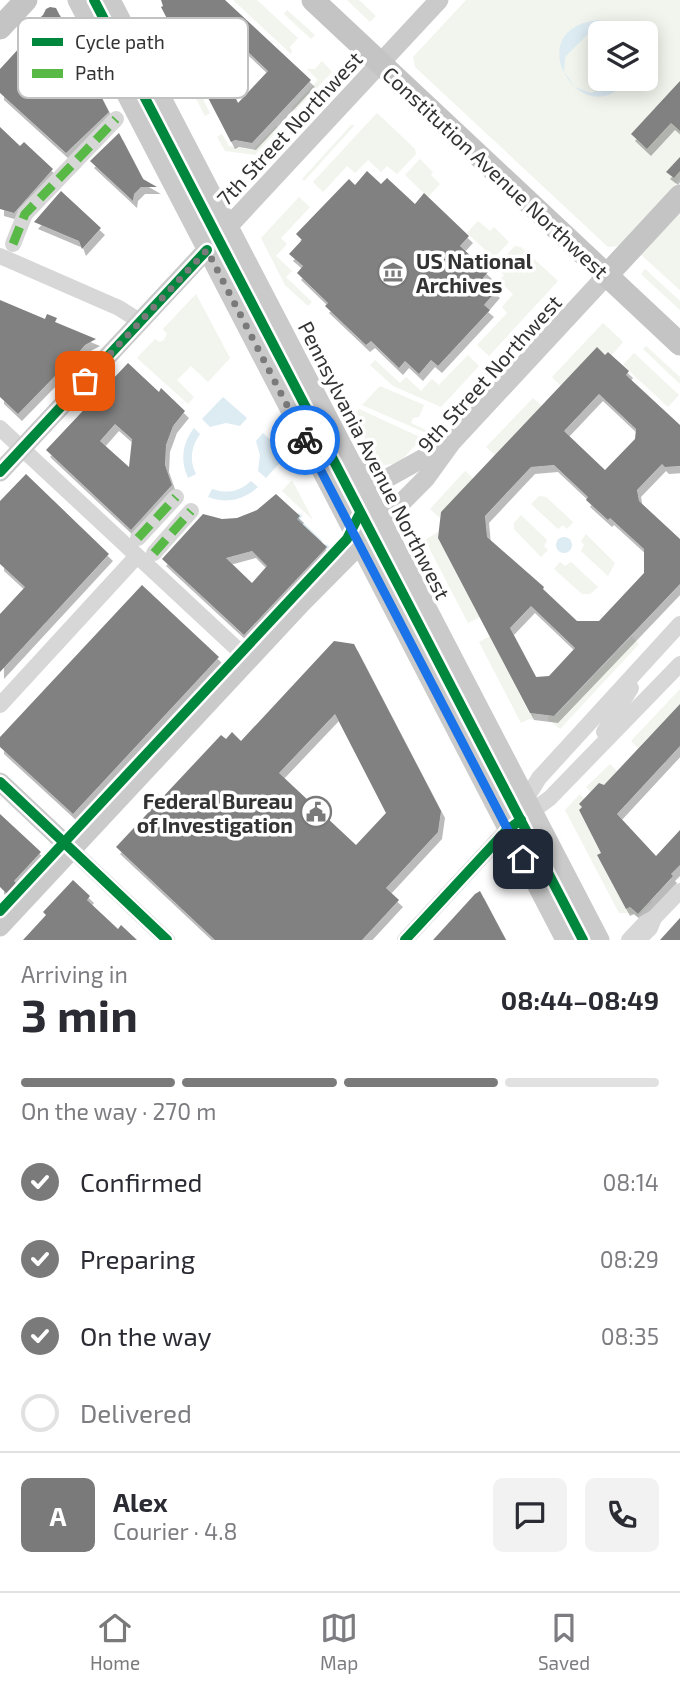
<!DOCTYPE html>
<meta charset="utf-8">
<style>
:root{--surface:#fff;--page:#f2f2f3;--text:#2b2b33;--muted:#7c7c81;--line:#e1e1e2;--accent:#7a7a7a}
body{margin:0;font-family:"Exo 2",sans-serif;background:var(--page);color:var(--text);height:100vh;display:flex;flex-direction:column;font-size:26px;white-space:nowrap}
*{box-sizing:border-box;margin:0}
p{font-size:23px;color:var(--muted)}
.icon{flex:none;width:38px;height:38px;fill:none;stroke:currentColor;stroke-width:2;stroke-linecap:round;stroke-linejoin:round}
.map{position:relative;height:940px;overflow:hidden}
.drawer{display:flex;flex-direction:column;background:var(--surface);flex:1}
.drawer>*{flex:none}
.buttons{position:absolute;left:588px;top:21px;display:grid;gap:14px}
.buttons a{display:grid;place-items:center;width:70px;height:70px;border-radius:10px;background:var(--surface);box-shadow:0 4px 18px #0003;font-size:35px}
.pin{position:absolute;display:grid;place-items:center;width:60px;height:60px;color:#fff;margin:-30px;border-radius:14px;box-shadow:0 4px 10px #0006}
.courier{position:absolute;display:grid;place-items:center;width:70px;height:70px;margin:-35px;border:5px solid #1a73e8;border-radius:50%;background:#fff;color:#222;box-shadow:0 2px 9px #0007}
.head em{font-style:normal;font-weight:700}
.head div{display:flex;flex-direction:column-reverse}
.head{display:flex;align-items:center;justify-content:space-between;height:119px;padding:0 21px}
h1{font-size:46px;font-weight:700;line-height:52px}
.bar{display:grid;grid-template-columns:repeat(4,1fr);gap:10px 7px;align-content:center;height:84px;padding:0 21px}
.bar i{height:9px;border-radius:5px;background:var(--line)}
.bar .current{background:var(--accent)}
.bar p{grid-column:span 4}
.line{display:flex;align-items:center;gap:18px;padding:0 21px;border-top:2px solid var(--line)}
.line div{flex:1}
.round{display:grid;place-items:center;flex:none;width:74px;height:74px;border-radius:10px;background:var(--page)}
ol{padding:0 21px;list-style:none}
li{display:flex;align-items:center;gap:21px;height:77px}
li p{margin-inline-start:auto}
li .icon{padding:7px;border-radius:50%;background:var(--accent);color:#fff;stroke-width:4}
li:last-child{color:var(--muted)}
li i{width:38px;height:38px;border:4px solid var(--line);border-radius:50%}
.tabs{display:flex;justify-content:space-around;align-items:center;height:98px;border-top:2px solid var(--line);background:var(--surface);font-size:19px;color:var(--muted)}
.tabs a{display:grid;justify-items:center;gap:4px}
.tabs .current{color:var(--accent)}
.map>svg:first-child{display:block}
</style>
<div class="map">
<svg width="680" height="940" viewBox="0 0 680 940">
<defs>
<filter id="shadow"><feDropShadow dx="4" dy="7" stdDeviation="0" flood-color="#0004"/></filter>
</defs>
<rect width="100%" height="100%" fill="#fff"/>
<g fill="#f1f5ed" fill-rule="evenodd">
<path d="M233 0H257L298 38 290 47 292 52 291 54Z"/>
<path d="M347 0H359L376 16 370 22Z"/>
<path d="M466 0H680V179L618 246 608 247 415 67 413 57ZM600 33H646V79H600Z"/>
<path d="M287 10 315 35 311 39 284 14Z"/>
<path d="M174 42 210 113 205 116 168 45Z"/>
<path d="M322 61 332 72 295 111 292 108 318 80 307 69H315Z"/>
<path d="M377 113 415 149 416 154 397 174 387 166 381 172 368 160 355 173 347 166 323 192 313 182Z"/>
<path d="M352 124 354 126 304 181 302 179Z"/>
<path d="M276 126 279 129 255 155 225 151 217 137 222 134 229 146 253 150Z"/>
<path d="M420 159 433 172 431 175 440 184 428 197 405 175Z"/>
<path d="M299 197 310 207 281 238 287 244 276 256 292 271 286 277 312 302 308 306 285 285 261 238Z"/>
<path d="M680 210V290L639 253Z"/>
<path d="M478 221 490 231 494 227 509 242 494 258 467 233Z"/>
<path d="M515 246 521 247 558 281 489 356 477 345 507 313 502 307 513 294 499 281 504 275 495 267Z"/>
<path d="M645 269 680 301V310L641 274Z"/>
<path d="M196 294 230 358 208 382 191 366 177 380 194 397 188 404 137 358 155 339 160 342 164 340 167 334 163 329Z"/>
<path d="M603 323 623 342 612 355 608 352 605 355 596 348 561 386 552 377Z"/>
<path d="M646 346 680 377V384L643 349Z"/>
<path d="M634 353 679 395 668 407 623 365Z"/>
<path d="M468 355 479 366 441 407 393 386 370 365 375 360 400 383 406 377 421 391 432 379 439 385Z"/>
<path d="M380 386 424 405 419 417 413 418 411 423 428 431 426 433 362 405Z"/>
<path d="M533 398 542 406 495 455 486 447Z"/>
<path d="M359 409 422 438 399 463 384 465 376 459 353 416Z"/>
<path d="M465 471 474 479 441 512 440 518 430 509Z"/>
<path d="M292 480 313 520 282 491Z"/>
<path d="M539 496 546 497 573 522 567 529 563 525 558 529 531 504Z"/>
<path d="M521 515 547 540 544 546 548 550 541 557 514 529V523Z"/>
<path d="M438 532V537L480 617 468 623 425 540Z"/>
<path d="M586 534 615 563 608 576 581 551 584 545 581 541Z"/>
<path d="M560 562 565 566 571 562 598 587 590 594H582L554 569Z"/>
<path d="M490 636 529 713 534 714 533 720 529 719 521 723 479 642Z"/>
<path d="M632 636 639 644 560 729 552 722 548 721V716H555Z"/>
<path d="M680 689V704L638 748 631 741Z"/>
<path d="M610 764 617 771 604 785 591 792 586 787Z"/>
<path d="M580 794 584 799 579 804 582 807 579 811 601 853 597 855 626 909 630 907 638 914 651 900 652 902 637 917 630 913H619L565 810Z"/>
</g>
<g fill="#ddebf3">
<path d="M599 20 612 23 625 33 606 24 597 25 565 57 564 72 575 87 591 93 601 89 610 79H628C584 139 515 28 599 20Z"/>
<path d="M223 397 247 418 240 426 226 423 210 427 202 419Z"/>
<path d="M194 428 200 434C191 447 189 460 196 474L188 478C180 461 182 443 194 428Z"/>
<path d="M263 433 287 455 266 478 258 471 260 455 256 441Z"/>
<path d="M251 481 258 487C244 500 226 504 208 497L212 489C227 494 239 492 251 481Z"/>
<circle cx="564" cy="545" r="8"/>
</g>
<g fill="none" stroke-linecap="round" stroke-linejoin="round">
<g stroke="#ddebf3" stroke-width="3.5">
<path d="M298 515 300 516 297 519 320 541"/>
<path d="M326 546 332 552 334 549"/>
</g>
</g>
<g fill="#818181" fill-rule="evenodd" filter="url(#shadow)">
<path d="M161 0H225L311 80 252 143 235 140 231 142 161 7 163 6ZM228 33 268 71 238 103 209 47Z"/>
<path d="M50 7 56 8 109 112 66 153 0 93V69L22 45 20 38 21 35 43 15 46 9Z"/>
<path d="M680 81V131L671 123 647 149 631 134Z"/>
<path d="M0 127 20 146 24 142 53 169 14 213 0 209Z"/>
<path d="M119 133 143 179 157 187H141L134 194 133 201 90 161Z"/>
<path d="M680 157V171L674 178 666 172Z"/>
<path d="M367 171 381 184 387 178 415 204 424 193 446 214 469 236 460 246 488 272 483 278 496 291 484 305 490 310 438 366 431 360 419 374 405 361 399 368 371 341 366 345 325 306 328 303 297 273 303 266 289 254 302 240 296 234 349 179 355 185Z"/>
<path d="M61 191 101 228 82 249 79 241 34 222Z"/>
<path d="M0 300 45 319 47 314 57 318 55 322 96 339 85 345 57 378 55 376 18 414 0 397Z"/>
<path d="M597 347 605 355 608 352 629 371 626 375 680 425V466L665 467 662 464 637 490 639 501 680 539V584L554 716 530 713 438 538 441 512ZM599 394 636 429 635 439 605 470 564 431ZM554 465 588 497 586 500 608 520 610 518 644 549V573L599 621H577L543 589 544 587 487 537 485 516 531 467ZM531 606 575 648 549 676 536 677 510 628Z"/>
<path d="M128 363 159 392 161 388 185 411 173 426 166 445 165 465 172 485 131 530 46 450ZM115 424 132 439 129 467 100 441Z"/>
<path d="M26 474 109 554 0 672V614L25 587 0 564V501Z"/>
<path d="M276 494 300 516 297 519 327 547 244 635 162 559 203 514 222 519 237 518 257 510ZM252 551 267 566 252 583 226 558Z"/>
<path d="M142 585 219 657 73 814 0 747V737Z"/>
<path d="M334 641 354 644 441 811 438 832 386 888 399 900 362 940H215L116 847 221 735 226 739 232 732 241 741ZM335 714 386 813 356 845 279 773Z"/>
<path d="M680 704V746L617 814 656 856 680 830V865L671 874 673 876 638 914 630 907 626 909 597 855 601 853 579 810 582 807 579 804 599 783 604 785Z"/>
<path d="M0 814 41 852 14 881 17 884 8 895 0 887Z"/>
<path d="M73 880 90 896 87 900 118 929 121 925 137 940H23L46 915 43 912Z"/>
<path d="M480 891 506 940H433L475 894Z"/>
<path d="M680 918V940H660Z"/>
</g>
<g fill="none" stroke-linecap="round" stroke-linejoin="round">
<g stroke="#d7d7d7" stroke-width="16">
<path d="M13 244 25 214 116 119"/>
<path d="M0 256 119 308 141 322"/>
<path d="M0 428 249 660"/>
<path d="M138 538 176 497"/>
<path d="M154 553 191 511"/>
<path d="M0 705 137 556"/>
<path d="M604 732 631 688"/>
<path d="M523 818 550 798 680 664"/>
<path d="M72 850 167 940"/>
<path d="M654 918 680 891"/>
<path d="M405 940 507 830 539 778 680 624"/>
<path d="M629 940 645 923 654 918 650 928 638 940"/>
</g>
<g stroke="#cacaca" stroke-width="19">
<path d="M77 0 565 940"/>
<path d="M111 0 600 940"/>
<path d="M353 465 372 478 384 480 445 446"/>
<path d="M0 472 439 0"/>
<path d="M0 782 72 850"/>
<path d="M0 927 302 603 426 478 452 442 607 275"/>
</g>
<g stroke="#c4c4c4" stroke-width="23">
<path d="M313 0 680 344"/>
<path d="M0 28 26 0"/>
<path d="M607 275 680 196"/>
</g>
<g stroke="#58b947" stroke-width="9" stroke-dasharray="18 9" stroke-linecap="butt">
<path d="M13 244 25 214 116 119"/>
<path d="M138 538 176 497"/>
<path d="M154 553 191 511"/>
</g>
<g stroke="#fff" stroke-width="15">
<g id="cycleway">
<path d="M94 0 583 940"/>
<path d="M0 472 207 250"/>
<path d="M0 782 167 940"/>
<path d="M0 911 347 539 360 513"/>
<path d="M405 940 507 830 521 820"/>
</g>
</g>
<use href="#cycleway" stroke="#00873e" stroke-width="10"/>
</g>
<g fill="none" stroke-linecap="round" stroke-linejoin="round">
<path stroke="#7a7a7a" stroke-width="7" stroke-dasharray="0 12.6" d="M85 381 207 250 305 440"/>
<path stroke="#1a73e8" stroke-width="9" d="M305 440 523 859"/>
</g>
<defs>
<g id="museum-ring" transform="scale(1.575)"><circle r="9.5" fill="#fff" stroke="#7a7a7a" stroke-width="1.5"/><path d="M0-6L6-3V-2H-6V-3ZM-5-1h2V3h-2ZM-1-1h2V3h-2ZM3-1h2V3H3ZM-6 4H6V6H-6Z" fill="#7a7a7a"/></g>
<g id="civic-ring" transform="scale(1.575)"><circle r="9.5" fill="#fff" stroke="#7a7a7a" stroke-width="1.5"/><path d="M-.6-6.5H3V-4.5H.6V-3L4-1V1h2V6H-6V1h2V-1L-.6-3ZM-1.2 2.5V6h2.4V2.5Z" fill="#7a7a7a"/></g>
</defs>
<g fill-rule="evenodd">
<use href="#museum-ring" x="393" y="272"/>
<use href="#civic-ring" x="316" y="812"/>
</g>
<g text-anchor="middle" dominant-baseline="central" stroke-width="7" stroke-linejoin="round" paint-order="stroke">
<g font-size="21" fill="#333" stroke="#fff">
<text transform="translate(289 128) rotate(-47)">7th Street Northwest</text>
<text transform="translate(496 172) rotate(43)">Constitution Avenue Northwest</text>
<text transform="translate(489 373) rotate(-48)">9th Street Northwest</text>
<text transform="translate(375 460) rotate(63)">Pennsylvania Avenue Northwest</text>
</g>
<g font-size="21" font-weight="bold" fill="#333" stroke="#fff" text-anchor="start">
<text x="416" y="260">US National<tspan x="416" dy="24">Archives</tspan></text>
<text x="293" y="800" text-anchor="end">Federal Bureau<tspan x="293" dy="24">of Investigation</tspan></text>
</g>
</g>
<rect x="18" y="18" width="230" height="80" rx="10" fill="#fff" stroke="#c2c2c2" stroke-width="2"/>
<rect x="32" y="38" width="31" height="8" fill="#00873e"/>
<rect x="32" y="69" width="31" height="9" fill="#58b947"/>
<g font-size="19" fill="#333">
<text x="75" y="49">Cycle path</text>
<text x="75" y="80">Path</text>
</g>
</svg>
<div class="buttons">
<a><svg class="icon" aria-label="layers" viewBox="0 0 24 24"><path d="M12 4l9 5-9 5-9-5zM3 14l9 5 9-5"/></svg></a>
</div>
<div class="pin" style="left:85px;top:381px;background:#ea580c"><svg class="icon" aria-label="bag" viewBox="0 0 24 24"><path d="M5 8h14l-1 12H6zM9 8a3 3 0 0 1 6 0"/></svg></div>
<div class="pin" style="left:523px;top:859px;background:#1f2937"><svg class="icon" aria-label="home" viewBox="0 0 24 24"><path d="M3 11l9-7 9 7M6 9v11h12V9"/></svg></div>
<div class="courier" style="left:305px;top:440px"><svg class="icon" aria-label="bike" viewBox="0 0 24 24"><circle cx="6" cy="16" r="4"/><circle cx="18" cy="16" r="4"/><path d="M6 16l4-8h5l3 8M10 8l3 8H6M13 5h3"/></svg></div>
</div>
<section class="drawer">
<div class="head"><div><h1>3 min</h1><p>Arriving in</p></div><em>08:44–08:49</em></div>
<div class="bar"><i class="current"></i><i class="current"></i><i class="current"></i><i></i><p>On the way · 270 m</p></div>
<ol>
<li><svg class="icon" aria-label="check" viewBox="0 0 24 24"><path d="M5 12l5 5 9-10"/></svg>Confirmed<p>08:14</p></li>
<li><svg class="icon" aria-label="check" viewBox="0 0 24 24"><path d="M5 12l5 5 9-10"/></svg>Preparing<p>08:29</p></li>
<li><svg class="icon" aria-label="check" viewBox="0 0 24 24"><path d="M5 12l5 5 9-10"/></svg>On the way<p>08:35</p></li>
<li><i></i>Delivered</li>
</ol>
<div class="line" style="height:126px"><b class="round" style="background:var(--accent);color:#fff">A</b><div><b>Alex</b><p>Courier · 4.8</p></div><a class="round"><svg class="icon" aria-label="chat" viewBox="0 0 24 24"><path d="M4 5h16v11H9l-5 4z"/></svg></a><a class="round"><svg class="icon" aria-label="phone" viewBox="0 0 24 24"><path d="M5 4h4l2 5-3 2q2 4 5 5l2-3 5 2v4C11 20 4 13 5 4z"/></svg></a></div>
</section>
<nav class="tabs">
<a class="current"><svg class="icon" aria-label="home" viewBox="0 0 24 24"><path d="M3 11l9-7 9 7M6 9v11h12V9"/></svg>Home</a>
<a><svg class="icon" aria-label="map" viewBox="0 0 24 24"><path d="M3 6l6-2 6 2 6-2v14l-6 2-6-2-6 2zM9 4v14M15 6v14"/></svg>Map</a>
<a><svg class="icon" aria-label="saved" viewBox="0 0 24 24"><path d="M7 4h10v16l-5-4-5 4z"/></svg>Saved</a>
</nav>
